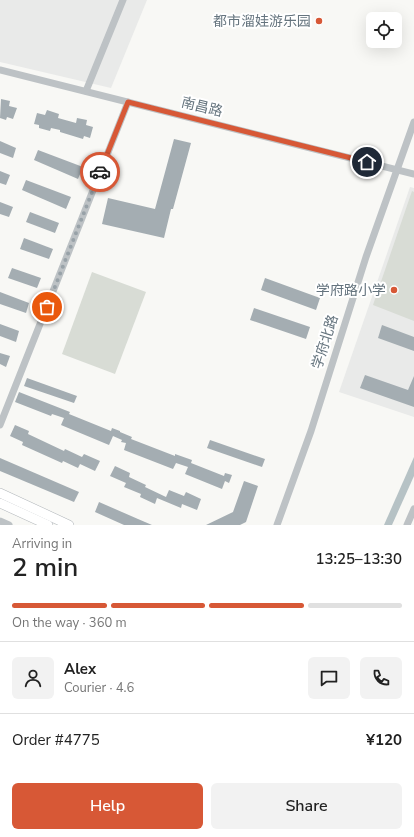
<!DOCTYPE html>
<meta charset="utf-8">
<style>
:root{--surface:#fff;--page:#f2f2f2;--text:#222;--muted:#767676;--line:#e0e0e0;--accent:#d75836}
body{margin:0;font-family:"Nunito Sans","Noto Sans SC",sans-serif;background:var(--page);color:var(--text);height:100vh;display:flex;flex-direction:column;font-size:15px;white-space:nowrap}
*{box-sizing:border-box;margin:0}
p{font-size:13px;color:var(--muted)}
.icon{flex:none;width:22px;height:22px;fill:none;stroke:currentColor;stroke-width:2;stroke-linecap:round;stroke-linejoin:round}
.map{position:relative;height:525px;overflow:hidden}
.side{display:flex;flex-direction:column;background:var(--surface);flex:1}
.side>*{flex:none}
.controls{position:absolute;left:366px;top:12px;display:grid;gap:8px}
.controls a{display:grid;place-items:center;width:36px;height:36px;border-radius:6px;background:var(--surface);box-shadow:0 4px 16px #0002;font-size:20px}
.pin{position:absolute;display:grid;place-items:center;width:34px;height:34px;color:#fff;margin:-17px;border:2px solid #fff;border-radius:50%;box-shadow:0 1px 4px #0007}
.courier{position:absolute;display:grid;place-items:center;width:40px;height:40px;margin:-20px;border:3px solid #d75836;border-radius:50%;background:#fff;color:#222;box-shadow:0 1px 5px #0007}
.head em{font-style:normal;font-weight:600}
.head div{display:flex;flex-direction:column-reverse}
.head{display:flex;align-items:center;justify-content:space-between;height:68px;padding:0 12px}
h1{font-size:26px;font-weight:600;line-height:30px}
.bar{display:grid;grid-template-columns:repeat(4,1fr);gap:6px 4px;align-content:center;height:48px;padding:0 12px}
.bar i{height:5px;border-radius:3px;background:var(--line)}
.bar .on{background:var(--accent)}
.bar p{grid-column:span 4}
.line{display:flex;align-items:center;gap:10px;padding:0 12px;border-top:1px solid var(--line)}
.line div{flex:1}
.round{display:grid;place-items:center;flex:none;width:42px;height:42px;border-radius:6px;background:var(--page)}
.button{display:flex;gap:8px;margin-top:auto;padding:8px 12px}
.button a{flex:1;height:46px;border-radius:6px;background:var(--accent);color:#fff;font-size:16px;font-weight:600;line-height:46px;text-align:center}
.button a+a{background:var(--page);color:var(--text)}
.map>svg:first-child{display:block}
</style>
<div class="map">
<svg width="414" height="525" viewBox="0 0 414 525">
<rect width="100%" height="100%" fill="#f8f8f5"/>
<g fill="#e9eae9">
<path d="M0 0H147L111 88 0 62Z"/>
<path d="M410 187 414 188V417L339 392Z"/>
</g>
<g fill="#d8dcd5">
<path d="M412 191 414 192V321L373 305Z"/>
<path d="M92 272 146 292 115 374 62 354Z"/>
</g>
<path fill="#b6c2c5" d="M414 457V476L392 525H384Z"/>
<g fill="#a4adb2">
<path d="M1 99 10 101 9 106 17 108 13 119 7 117 6 120 0 118Z"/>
<path d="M47 110 59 114 58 118 76 123 77 118 87 120 86 125 93 127 90 138 84 136 83 139 60 132V130L51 128 50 131 39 128V125L34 124 37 113 45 115Z"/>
<path d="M174 139 191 143 173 209H171L164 238 102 224 108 198 155 209Z"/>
<path d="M0 141 16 148 13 158 0 153Z"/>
<path d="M38 150 83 167 78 179 34 160Z"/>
<path d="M0 171 10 175 6 185 0 183Z"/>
<path d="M26 180 71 197 66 209 22 190Z"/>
<path d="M0 202 13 207 9 217 0 214Z"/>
<path d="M30 212 59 223 55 233 26 222Z"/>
<path d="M24 238 53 249 49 259 20 249Z"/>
<path d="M12 268 41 278 37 288 8 278Z"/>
<path d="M265 278 320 298 316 310 261 290Z"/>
<path d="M0 292 29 303 26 313 0 304Z"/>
<path d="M254 308 310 327 306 339 250 320Z"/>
<path d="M0 324 19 331 16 342 0 336Z"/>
<path d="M382 325 414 337V351L378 338Z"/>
<path d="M0 353 10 356 6 367 0 364Z"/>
<path d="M365 375 408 390 414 376V407L360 388Z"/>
<path d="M27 378 77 396 74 403 24 386Z"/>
<path d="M19 392 70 412 69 414 111 431 112 428 120 431V432L132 437 131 439 175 456V454L192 460 191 463 224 476 225 473 232 475 229 483 225 481 222 489 185 474 188 467 176 463 173 469 124 450 126 443 121 442 122 440 113 436 109 445 61 425 64 418 52 414 51 416 15 402Z"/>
<path d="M15 425 29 431 28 434 64 451 65 449 82 457 84 454 100 461 95 471 80 464 78 468 63 461 62 463 22 445 23 442 10 436Z"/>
<path d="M210 440 265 459 262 467 207 448Z"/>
<path d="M0 458 79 492 74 502 0 471Z"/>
<path d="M115 466 130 473 129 477 146 485 145 487 166 497 169 490 184 496 186 492 201 499 197 510 182 504 181 508 157 498 155 504 140 497 141 494 124 487 126 483 110 476Z"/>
<path d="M244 481 258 486 246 522 240 525H206L233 512Z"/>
<path d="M99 502 138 519 152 525H124L95 512Z"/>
</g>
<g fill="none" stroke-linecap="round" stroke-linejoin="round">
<g stroke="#b1b6ba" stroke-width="10">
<g id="major">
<path d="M0 493 69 525"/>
<path d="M0 503 48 525"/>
</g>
</g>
<g stroke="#bdc2c5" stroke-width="7">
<path d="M0 70 414 174"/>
<path d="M86 91 123 0"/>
<path d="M0 425 128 102"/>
<path d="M0 521 9 525"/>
<path d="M277 525 311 431 366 257 414 122"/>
<path d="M407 525 414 509"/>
</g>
<use href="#major" stroke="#fff" stroke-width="9"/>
</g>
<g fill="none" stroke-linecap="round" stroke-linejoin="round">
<path stroke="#98a2a8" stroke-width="4" stroke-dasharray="0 7.2" d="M47 307 100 172"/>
<path stroke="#d75836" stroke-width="5" d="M100 172 128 102 367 162"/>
</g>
<g fill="#d75836" stroke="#fff" stroke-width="1.5">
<circle cx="319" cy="21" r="4"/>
<circle cx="394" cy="290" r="4"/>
</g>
<g text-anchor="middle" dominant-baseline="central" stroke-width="4" stroke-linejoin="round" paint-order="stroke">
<g font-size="14" fill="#65747e" stroke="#fff" text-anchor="end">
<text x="311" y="21">都市溜娃游乐园</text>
<text x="386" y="290">学府路小学</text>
</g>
<g font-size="14" fill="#65747e" stroke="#fff">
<text transform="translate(202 107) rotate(14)">南昌路</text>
<text transform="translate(325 342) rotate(-72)">学府北路</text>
</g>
</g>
</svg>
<div class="controls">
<a><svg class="icon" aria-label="locate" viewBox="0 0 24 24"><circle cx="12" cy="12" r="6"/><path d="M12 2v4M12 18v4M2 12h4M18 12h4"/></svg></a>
</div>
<div class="pin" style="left:47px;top:307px;background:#ea580c"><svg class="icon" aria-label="bag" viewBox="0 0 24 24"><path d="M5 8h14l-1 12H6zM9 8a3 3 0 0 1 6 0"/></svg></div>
<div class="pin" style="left:367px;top:162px;background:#1f2937"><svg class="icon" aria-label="home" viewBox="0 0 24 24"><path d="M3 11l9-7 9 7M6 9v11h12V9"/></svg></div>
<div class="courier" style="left:100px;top:172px"><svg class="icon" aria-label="car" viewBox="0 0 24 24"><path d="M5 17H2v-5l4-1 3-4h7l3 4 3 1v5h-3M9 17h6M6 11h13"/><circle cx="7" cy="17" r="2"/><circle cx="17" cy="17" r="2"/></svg></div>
</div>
<section class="side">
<div class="head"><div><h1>2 min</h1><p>Arriving in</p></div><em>13:25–13:30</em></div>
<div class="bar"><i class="on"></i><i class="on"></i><i class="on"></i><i></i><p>On the way · 360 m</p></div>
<div class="line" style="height:72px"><a class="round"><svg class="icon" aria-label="person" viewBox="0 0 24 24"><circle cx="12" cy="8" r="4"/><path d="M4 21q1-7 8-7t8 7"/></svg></a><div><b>Alex</b><p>Courier · 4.6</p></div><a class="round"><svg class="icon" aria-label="chat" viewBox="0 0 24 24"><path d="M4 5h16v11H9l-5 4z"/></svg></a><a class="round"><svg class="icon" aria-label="phone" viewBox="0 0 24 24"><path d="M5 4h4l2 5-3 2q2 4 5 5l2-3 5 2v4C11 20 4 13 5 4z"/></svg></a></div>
<div class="line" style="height:52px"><div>Order #4775</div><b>¥120</b></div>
<div class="button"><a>Help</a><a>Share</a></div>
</section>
